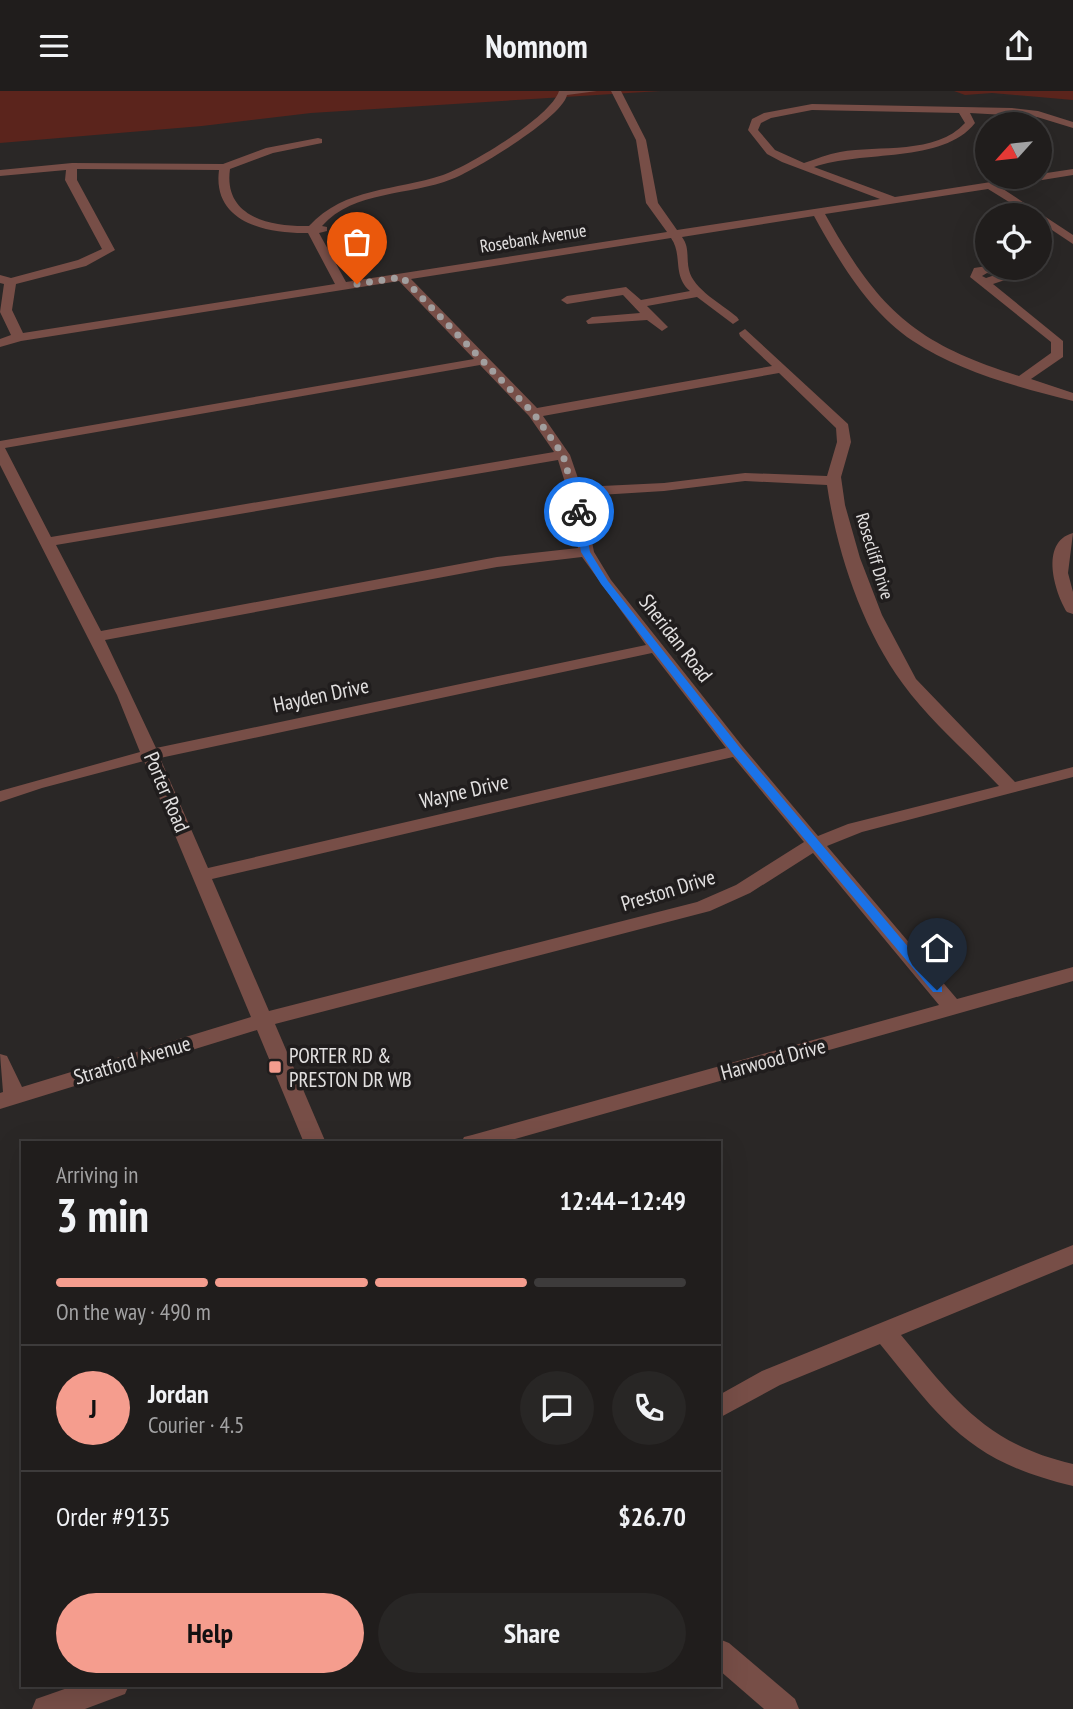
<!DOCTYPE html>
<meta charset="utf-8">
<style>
:root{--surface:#201d1c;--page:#282625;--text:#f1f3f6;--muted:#a2a2a3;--line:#3d3b3b;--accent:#f59d8e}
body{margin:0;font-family:"PT Sans Narrow",sans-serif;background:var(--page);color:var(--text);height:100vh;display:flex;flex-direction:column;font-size:26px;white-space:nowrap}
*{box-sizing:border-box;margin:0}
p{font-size:23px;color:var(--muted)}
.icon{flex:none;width:38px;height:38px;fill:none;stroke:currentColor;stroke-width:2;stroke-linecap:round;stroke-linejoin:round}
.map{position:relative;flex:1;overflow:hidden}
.drawer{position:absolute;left:21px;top:1050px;width:700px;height:546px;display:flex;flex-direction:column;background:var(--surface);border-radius:0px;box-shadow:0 7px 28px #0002,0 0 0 2px var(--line)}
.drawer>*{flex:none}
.needle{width:46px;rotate:243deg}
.tools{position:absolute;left:975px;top:21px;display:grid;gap:14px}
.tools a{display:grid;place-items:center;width:77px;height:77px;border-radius:50%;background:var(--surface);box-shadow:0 7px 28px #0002,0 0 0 2px var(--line);font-size:35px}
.pin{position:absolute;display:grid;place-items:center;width:60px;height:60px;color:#fff;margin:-72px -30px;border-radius:50% 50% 50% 0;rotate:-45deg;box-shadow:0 0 7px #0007}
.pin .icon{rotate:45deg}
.courier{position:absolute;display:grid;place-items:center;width:70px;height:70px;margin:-35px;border:5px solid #1a73e8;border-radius:50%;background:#fff;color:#222;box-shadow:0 2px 9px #0007}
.overview em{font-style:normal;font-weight:700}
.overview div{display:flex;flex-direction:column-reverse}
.overview{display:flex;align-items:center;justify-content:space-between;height:119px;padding:0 35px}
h1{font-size:46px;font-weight:700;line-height:52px}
.bar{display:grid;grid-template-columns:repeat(4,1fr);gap:10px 7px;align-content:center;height:84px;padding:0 35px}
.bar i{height:9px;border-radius:5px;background:var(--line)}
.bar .selected{background:var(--accent)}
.bar p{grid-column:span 4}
.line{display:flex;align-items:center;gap:18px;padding:0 35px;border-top:2px solid var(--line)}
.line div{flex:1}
.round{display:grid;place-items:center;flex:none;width:74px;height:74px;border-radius:37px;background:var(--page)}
.primary-button{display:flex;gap:14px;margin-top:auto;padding:14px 35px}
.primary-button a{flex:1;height:80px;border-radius:42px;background:var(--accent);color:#111;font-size:28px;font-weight:700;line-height:80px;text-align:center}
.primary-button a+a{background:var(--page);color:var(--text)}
header{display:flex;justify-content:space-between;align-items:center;height:91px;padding:0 35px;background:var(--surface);font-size:32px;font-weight:700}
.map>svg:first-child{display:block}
</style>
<header><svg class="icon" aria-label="menu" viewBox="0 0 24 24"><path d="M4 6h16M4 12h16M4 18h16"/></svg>Nomnom<svg class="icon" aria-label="share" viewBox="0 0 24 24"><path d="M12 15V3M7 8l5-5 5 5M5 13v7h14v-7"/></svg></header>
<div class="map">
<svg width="1073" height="1618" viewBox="0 0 1073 1618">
<rect width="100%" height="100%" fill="#2a2726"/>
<g fill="#5b241c">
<path d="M0 0H661L311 22 202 35 0 52Z"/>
<path d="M954 0H1073V9L992 2 965 4Z"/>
</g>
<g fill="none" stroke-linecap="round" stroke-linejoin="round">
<g fill="#774e47" fill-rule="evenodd">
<path d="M559 0H597L567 4C562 27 475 79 452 88 410 105 354 99 322 135L327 136V140L319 142 346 191 667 141 646 112 636 49 611 0H621L646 49 658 112 677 139 880 108 782 71 767 63 748 39 752 28 764 22 812 13 1012 17 1038 20 1073 31V37L1037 26 970 22 975 32C943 73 861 59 814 76L895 106 1022 86H1040V83L1073 78V84L1000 96 1073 144V153L1040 131V124H1030L988 98 825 123C879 219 914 252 1019 285L1051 262V251L970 186 974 177 987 175 1005 179V189L993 193 1063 250V266L1031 288 1073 302V310C1020 297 958 280 913 250 869 221 839 170 814 125L682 146C690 157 686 166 689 179 693 198 723 214 737 226L739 229 733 233 697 206 647 215 668 236 662 240 647 229 588 233 586 230 592 226 640 222 623 204 567 213 561 209 567 205 626 196 641 209 690 200C672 185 683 164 671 147L411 188 537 317 772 275 740 245 739 242 745 238 848 333 851 351 841 386 845 414 860 467 882 524 916 588 1015 691 1073 676V686L862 741 827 755 957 908 1073 876V890L501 1052H461L464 1046 472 1044 939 914 813 762 750 802 710 820 275 933 326 1052H304L257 939 0 1018V1002L3 1001 0 963 7 965 22 996 251 926 144 670 42 697 0 711V700L140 661 117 604 0 374V350L474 268 399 190 21 250 0 256V248L11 244 0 221 4 193 0 192V184L11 187 78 169 102 158 65 89 66 79 0 85V79L72 72 223 73 266 57 318 47 322 48V52L273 62 230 78C223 127 272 136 309 135 345 96 395 100 443 84 469 75 551 26 559 0ZM812 19 959 22 965 32C936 64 879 54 840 61 828 63 816 68 804 72L775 59 758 39 761 32 771 27ZM77 78 219 79C212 132 268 143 308 142L335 193 23 242 12 219 16 193 86 175 115 159 77 89ZM987 182 995 184 986 187 982 185ZM480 274 529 325 554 361 51 446 5 357ZM779 282 836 337 837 351 827 385 745 382 664 392 581 396 570 364 543 325ZM558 369 568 401 578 457 497 466 101 540 56 454ZM745 390 827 394C837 462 862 537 903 593 930 630 967 661 999 695L848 733 818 745 743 656 611 489 594 461 583 405 664 400ZM582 466 646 554 156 657 105 549 497 476ZM652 562 726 657 208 777 160 667ZM733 666 804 751 736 794 697 811 269 920 212 788Z"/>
<path d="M1073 442 1068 482 1073 501V523L1067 521C1055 502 1039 451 1073 442Z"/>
<path d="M1073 1154V1173L901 1244C955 1309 986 1353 1073 1373V1395C970 1371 943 1331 880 1253L780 1294 719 1327V1304L762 1280Z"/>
<path d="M719 1548 729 1552 795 1608 799 1618H764L719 1579Z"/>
<path d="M76 1594H129L125 1603 85 1618H32L36 1608Z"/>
</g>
</g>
<path fill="#1a73e8" d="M579 419 583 421 590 461 608 490 741 658 942 896V901H933L733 663 601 493 581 461 574 421Z"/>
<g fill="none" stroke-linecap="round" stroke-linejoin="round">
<path stroke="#a29f9f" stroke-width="7" stroke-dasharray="0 12.6" d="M357 193 402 186 534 323 563 364 579 421"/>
</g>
<rect fill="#f59d8e" stroke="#201d1d" stroke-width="2.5" x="268" y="969" width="14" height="14" rx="3.5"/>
<g text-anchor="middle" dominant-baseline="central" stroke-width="7" stroke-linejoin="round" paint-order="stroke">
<g font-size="18" fill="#e2e0e0" stroke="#201d1d">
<text transform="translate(533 147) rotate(-9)">Rosebank Avenue</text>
<text transform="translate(875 465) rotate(73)">Rosecliff Drive</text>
</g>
<g font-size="21" fill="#e2e0e0" stroke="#201d1d">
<text transform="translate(676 547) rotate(52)">Sheridan Road</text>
<text transform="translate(321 604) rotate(-12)">Hayden Drive</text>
<text transform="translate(464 700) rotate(-13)">Wayne Drive</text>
<text transform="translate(167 701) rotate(67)">Porter Road</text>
<text transform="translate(668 799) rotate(-17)">Preston Drive</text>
<text transform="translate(773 968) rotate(-15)">Harwood Drive</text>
<text transform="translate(132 969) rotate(-17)">Stratford Avenue</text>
</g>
<g font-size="21" fill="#e2e0e0" stroke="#201d1d" text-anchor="start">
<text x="289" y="964">PORTER RD &amp;<tspan x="289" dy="24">PRESTON DR WB</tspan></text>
</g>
</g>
</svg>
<div class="tools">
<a><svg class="needle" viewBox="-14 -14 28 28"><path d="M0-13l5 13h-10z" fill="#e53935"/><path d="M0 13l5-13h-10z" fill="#a2a2a3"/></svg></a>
<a><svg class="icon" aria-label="locate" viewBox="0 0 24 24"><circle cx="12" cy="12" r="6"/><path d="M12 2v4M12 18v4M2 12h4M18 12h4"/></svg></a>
</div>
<div class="pin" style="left:357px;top:193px;background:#ea580c"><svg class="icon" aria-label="bag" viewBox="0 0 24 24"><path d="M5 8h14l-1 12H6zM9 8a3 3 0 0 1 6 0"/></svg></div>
<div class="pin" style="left:937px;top:899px;background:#1f2937"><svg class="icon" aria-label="home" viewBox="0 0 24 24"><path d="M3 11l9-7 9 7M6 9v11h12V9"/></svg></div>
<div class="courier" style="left:579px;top:421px"><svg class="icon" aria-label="bike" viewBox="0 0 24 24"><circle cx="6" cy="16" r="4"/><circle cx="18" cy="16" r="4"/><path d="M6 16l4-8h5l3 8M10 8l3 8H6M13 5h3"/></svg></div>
<section class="drawer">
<div class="overview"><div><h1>3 min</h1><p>Arriving in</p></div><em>12:44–12:49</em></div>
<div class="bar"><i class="selected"></i><i class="selected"></i><i class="selected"></i><i></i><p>On the way · 490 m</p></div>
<div class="line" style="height:126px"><b class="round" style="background:var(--accent);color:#111">J</b><div><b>Jordan</b><p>Courier · 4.5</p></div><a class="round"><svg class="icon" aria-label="chat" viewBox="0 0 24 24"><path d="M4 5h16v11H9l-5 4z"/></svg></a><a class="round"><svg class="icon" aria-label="phone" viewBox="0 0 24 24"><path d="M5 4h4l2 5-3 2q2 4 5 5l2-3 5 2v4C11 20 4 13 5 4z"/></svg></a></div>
<div class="line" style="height:91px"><div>Order #9135</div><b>$26.70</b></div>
<div class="primary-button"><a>Help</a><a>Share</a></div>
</section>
</div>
